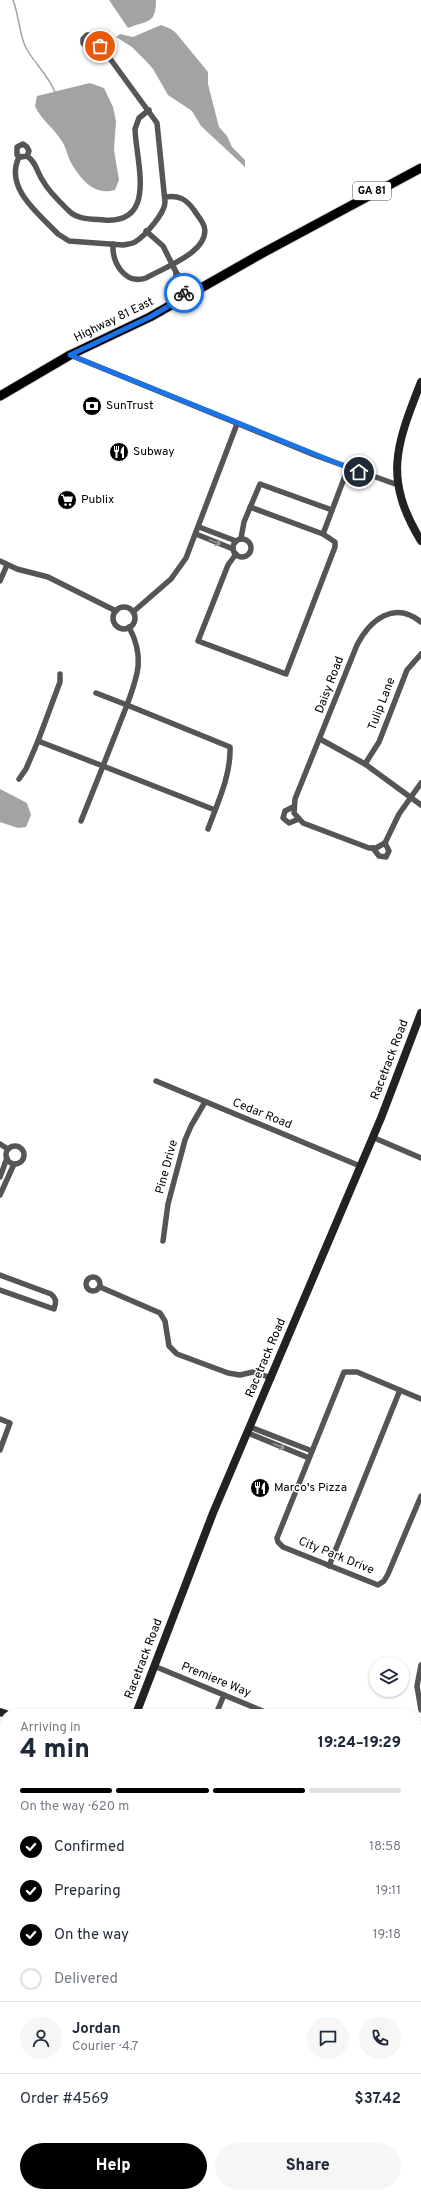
<!DOCTYPE html>
<meta charset="utf-8">
<style>
:root{--surface:#fff;--page:#f6f6f7;--text:#1f2937;--muted:#747a83;--line:#e0e1e3;--accent:#000}
body{margin:0;font-family:Overpass,sans-serif;background:var(--page);color:var(--text);height:100vh;display:flex;flex-direction:column;font-size:15px;white-space:nowrap}
*{box-sizing:border-box;margin:0}
p{font-size:13px;color:var(--muted)}
.icon{flex:none;width:22px;height:22px;fill:none;stroke:currentColor;stroke-width:2;stroke-linecap:round;stroke-linejoin:round}
.map{position:relative;flex:1;overflow:hidden}
.sheet{position:absolute;left:0px;top:1709px;width:421px;height:488px;display:flex;flex-direction:column;background:var(--surface);border-radius:16px 16px 0 0;box-shadow:0 1px 3px #0004}
.sheet>*{flex:none}
.buttons{position:absolute;left:369px;top:1657px;display:grid;gap:8px}
.buttons a{display:grid;place-items:center;width:40px;height:40px;border-radius:50%;background:var(--surface);box-shadow:0 1px 3px #0004;font-size:20px}
.pin{position:absolute;display:grid;place-items:center;width:34px;height:34px;color:#fff;margin:-17px;border:2px solid #fff;border-radius:50%;box-shadow:0 1px 4px #0007}
.courier{position:absolute;display:grid;place-items:center;width:40px;height:40px;margin:-20px;border:3px solid #1a73e8;border-radius:50%;background:#fff;color:#222;box-shadow:0 1px 5px #0007}
.headline em{font-style:normal;font-weight:800}
.headline div{display:flex;flex-direction:column-reverse}
.headline{display:flex;align-items:center;justify-content:space-between;height:68px;padding:0 20px}
h1{font-size:26px;font-weight:800;line-height:30px}
.bar{display:grid;grid-template-columns:repeat(4,1fr);gap:6px 4px;align-content:center;height:48px;padding:0 20px}
.bar i{height:5px;border-radius:3px;background:var(--line)}
.bar .active{background:var(--accent)}
.bar p{grid-column:span 4}
.line{display:flex;align-items:center;gap:10px;padding:0 20px;border-top:1px solid var(--line)}
.line div{flex:1}
.round{display:grid;place-items:center;flex:none;width:42px;height:42px;border-radius:21px;background:var(--page)}
ol{padding:0 20px;list-style:none}
li{display:flex;align-items:center;gap:12px;height:44px}
li p{margin-inline-start:auto}
li .icon{padding:4px;border-radius:50%;background:var(--accent);color:#fff;stroke-width:4}
li:last-child{color:var(--muted)}
li i{width:22px;height:22px;border:2px solid var(--line);border-radius:50%}
.primary-button{display:flex;gap:8px;margin-top:auto;padding:8px 20px}
.primary-button a{flex:1;height:46px;border-radius:24px;background:var(--accent);color:#fff;font-size:16px;font-weight:800;line-height:46px;text-align:center}
.primary-button a+a{background:var(--page);color:var(--text)}
.map>svg:first-child{display:block}
</style>
<div class="map">
<svg width="421" height="2197" viewBox="0 0 421 2197">
<rect width="100%" height="100%" fill="#fff"/>
<path fill="#dcdcdc" d="M416 1842 421 1851V1884L416 1882Z"/>
<g fill="#a3a3a3">
<path d="M109 0H156C156 25 147 20 128 28Z"/>
<path d="M161 25 171 29 176 33 208 72V84L219 127 227 136 232 147 245 160V167L201 126 192 111 168 95 153 69 146 61 132 47 116 37 120 34 133 37Z"/>
<path d="M90 83 104 88 113 107 116 121 114 150 119 180 115 190C96 196 82 181 73 166 68 159 67 150 63 143 55 129 41 120 35 106L37 96Z"/>
<path d="M0 789 27 803 31 815 26 827 18 828 0 822Z"/>
</g>
<g fill="none" stroke-linecap="round" stroke-linejoin="round">
<path stroke="#a3a3a3" stroke-width="1.5" d="M13 0C19 15 19 34 26 48 35 64 48 75 55 92"/>
<g stroke="#dbdbdb" stroke-width="11">
<g id="primary">
<path d="M0 396 70 355 150 317 259 255 421 168"/>
<path d="M0 2180H5"/>
<path d="M104 2192 146 2197"/>
</g>
</g>
<g stroke="#555" stroke-width="5.5">
<path d="M27 156 29 151 27 147 23 144 17 147V155L21 157 27 156C37 163 36 171 43 181 49 192 60 202 69 211 78 220 92 219 104 220 158 224 136 162 135 129L139 118 149 110"/>
<path d="M19 157C4 188 39 214 58 234L69 241 123 245C127 244 132 244 135 242 145 236 165 213 165 202L157 123 103 49 96 44 92 47H87L83 43V39L87 35H92L96 38V44"/>
<path d="M146 231 163 246 176 272"/>
<path d="M113 244C112 262 124 285 146 278 163 268 212 251 204 226 202 220 197 215 194 210 186 199 179 195 165 197"/>
<path d="M186 296 176 277V272L191 293"/>
<path d="M70 355 317 456 398 485"/>
<path d="M199 527 236 541"/>
<path d="M196 534 233 549"/>
<path d="M323 534 348 468"/>
<path d="M241 538 244 522 260 484 332 510"/>
<circle cx="242" cy="548" r="9"/>
<path d="M236 554 228 565 198 641 286 674 335 547V542L323 534 250 507"/>
<path d="M0 561 17 569 48 577 116 611"/>
<path d="M0 581 7 565"/>
<circle cx="124" cy="618" r="11"/>
<path d="M133 612 171 579 186 558 237 424"/>
<path d="M421 622C394 600 370 620 357 645L295 799 294 813 303 823 369 848H376L385 843 399 814 421 783"/>
<path d="M60 674V682L38 741 103 766 81 821"/>
<path d="M96 693 127 705C138 675 145 657 129 627"/>
<path d="M320 739 365 764 421 805"/>
<path d="M365 764 379 742 407 670 421 654"/>
<path d="M19 779 26 769 38 741"/>
<path d="M293 807 285 811 283 818 289 823 299 819"/>
<path d="M208 829C218 802 231 775 230 747L127 705 103 766 215 810"/>
<path d="M373 848 379 856 386 857 389 851 385 843"/>
<path d="M156 1081 360 1166"/>
<path d="M372 1137 421 1158"/>
<path d="M0 1144 8 1149"/>
<circle cx="15" cy="1155" r="9"/>
<path d="M0 1177 7 1158"/>
<path d="M0 1195 14 1164"/>
<path d="M163 1241 168 1204 185 1140 191 1126 205 1102"/>
<path d="M0 1275 51 1294C57 1299 56 1303 54 1309L0 1290"/>
<circle cx="93" cy="1284" r="7"/>
<path d="M100 1287 160 1313 165 1321 169 1346 177 1354 228 1373 240 1375 253 1372 272 1378"/>
<path d="M421 1399 357 1372H344L277 1538 278 1542 283 1547 378 1585 384 1581 388 1574 421 1496"/>
<path d="M0 1419 10 1423 0 1450"/>
<path d="M250 1427 312 1451"/>
<path d="M248 1433 309 1458"/>
<path d="M329 1566 400 1390"/>
<path d="M421 1665 417 1686 421 1710"/>
<path d="M154 1666 270 1714"/>
<path d="M216 1714 224 1695"/>
<path d="M416 1729 421 1726"/>
<path d="M416 1776 421 1779"/>
<path d="M416 2179 421 2174"/>
<path d="M186 2197 188 2192"/>
<path d="M411 2197V2192"/>
</g>
<g stroke="#222" stroke-width="8">
<path d="M421 382C396 446 383 478 421 541"/>
<path d="M0 1712 6 1714"/>
<path d="M136 1714 213 1513 381 1118 421 1013"/>
<path d="M0 2044 5 2032"/>
<path d="M312 2197V2192"/>
</g>
<use href="#primary" stroke="#000" stroke-width="9"/>
</g>
<defs><path id="oneway-shaft" d="M-6 0H5M1.5-3L5.5 0L1.5 3" fill="none" stroke-width="1.6" stroke-linecap="round" stroke-linejoin="round"/></defs>
<g stroke="#999">
<use href="#oneway-shaft" transform="translate(215 542) rotate(22)"/>
<use href="#oneway-shaft" transform="translate(279 1446) rotate(22)"/>
</g>
<g fill="none" stroke-linecap="round" stroke-linejoin="round">
<path stroke="#595959" stroke-width="4" stroke-dasharray="0 7.2" d="M100 46 157 123 165 205 162 214 146 231 164 247 184 293"/>
<path stroke="#1a73e8" stroke-width="5" d="M184 293 186 296 150 317 70 355 359 472"/>
</g>
<defs>
<g id="bank-disc" transform="scale(1)"><circle r="9.5" fill="#000" stroke="#fff"/><path d="M-6-4H6V4H-6ZM0-2.3a2.3 2.3 0 1 0 0 4.6a2.3 2.3 0 1 0 0-4.6Z" fill="#fff"/></g>
<g id="restaurant-disc" transform="scale(1)"><circle r="9.5" fill="#000" stroke="#fff"/><path d="M-5-6h1v4h1v-4h1v4h1v-4h1v5L-1.5 .5V6h-2V.5L-5-1ZM5-6V6H3V1.5H1.5Q1.5-4 5-6Z" fill="#fff"/></g>
<g id="supermarket-disc" transform="scale(1)"><circle r="9.5" fill="#000" stroke="#fff"/><path d="M-6-5.5h2.5l.6 2H6L4.5 2H-2.5L-4.4-4H-6ZM-1.5 3.2a1.3 1.3 0 1 0 .1 0ZM3 3.2a1.3 1.3 0 1 0 .1 0Z" fill="#fff"/></g>
</defs>
<g fill-rule="evenodd">
<use href="#bank-disc" x="92" y="406"/>
<use href="#restaurant-disc" x="119" y="452"/>
<use href="#supermarket-disc" x="67" y="500"/>
<use href="#restaurant-disc" x="260" y="1488"/>
</g>
<g text-anchor="middle" dominant-baseline="central" stroke-width="3" stroke-linejoin="round" paint-order="stroke">
<rect fill="#fff" stroke="#4c4c4c" stroke-width="1" x="353" y="182" width="38" height="18" rx="3"/>
<g font-size="11" font-weight="bold" fill="#000">
<text x="372" y="191">GA 81</text>
</g>
<g font-size="12" fill="#000" stroke="#fff">
<text transform="translate(114 320) rotate(-26)">Highway 81 East</text>
<text transform="translate(330 685) rotate(-69)">Daisy Road</text>
<text transform="translate(382 704) rotate(-69)">Tulip Lane</text>
<text transform="translate(390 1060) rotate(-69)">Racetrack Road</text>
<text transform="translate(262 1114) rotate(22)">Cedar Road</text>
<text transform="translate(167 1167) rotate(-75)">Pine Drive</text>
<text transform="translate(266 1358) rotate(-67)">Racetrack Road</text>
<text transform="translate(336 1556) rotate(22)">City Park Drive</text>
<text transform="translate(144 1659) rotate(-69)">Racetrack Road</text>
<text transform="translate(216 1680) rotate(22)">Premiere Way</text>
</g>
<g font-size="12" fill="#000" stroke="#fff" text-anchor="start">
<text x="106" y="406">SunTrust</text>
<text x="133" y="452">Subway</text>
<text x="81" y="500">Publix</text>
<text x="274" y="1488">Marco's Pizza</text>
</g>
</g>
</svg>
<div class="buttons">
<a><svg class="icon" aria-label="layers" viewBox="0 0 24 24"><path d="M12 4l9 5-9 5-9-5zM3 14l9 5 9-5"/></svg></a>
</div>
<div class="pin" style="left:100px;top:46px;background:#ea580c"><svg class="icon" aria-label="bag" viewBox="0 0 24 24"><path d="M5 8h14l-1 12H6zM9 8a3 3 0 0 1 6 0"/></svg></div>
<div class="pin" style="left:359px;top:472px;background:#1f2937"><svg class="icon" aria-label="home" viewBox="0 0 24 24"><path d="M3 11l9-7 9 7M6 9v11h12V9"/></svg></div>
<div class="courier" style="left:184px;top:293px"><svg class="icon" aria-label="bike" viewBox="0 0 24 24"><circle cx="6" cy="16" r="4"/><circle cx="18" cy="16" r="4"/><path d="M6 16l4-8h5l3 8M10 8l3 8H6M13 5h3"/></svg></div>
<section class="sheet">
<div class="headline"><div><h1>4 min</h1><p>Arriving in</p></div><em>19:24–19:29</em></div>
<div class="bar"><i class="active"></i><i class="active"></i><i class="active"></i><i></i><p>On the way · 620 m</p></div>
<ol>
<li><svg class="icon" aria-label="check" viewBox="0 0 24 24"><path d="M5 12l5 5 9-10"/></svg>Confirmed<p>18:58</p></li>
<li><svg class="icon" aria-label="check" viewBox="0 0 24 24"><path d="M5 12l5 5 9-10"/></svg>Preparing<p>19:11</p></li>
<li><svg class="icon" aria-label="check" viewBox="0 0 24 24"><path d="M5 12l5 5 9-10"/></svg>On the way<p>19:18</p></li>
<li><i></i>Delivered</li>
</ol>
<div class="line" style="height:72px"><a class="round"><svg class="icon" aria-label="person" viewBox="0 0 24 24"><circle cx="12" cy="8" r="4"/><path d="M4 21q1-7 8-7t8 7"/></svg></a><div><b>Jordan</b><p>Courier · 4.7</p></div><a class="round"><svg class="icon" aria-label="chat" viewBox="0 0 24 24"><path d="M4 5h16v11H9l-5 4z"/></svg></a><a class="round"><svg class="icon" aria-label="phone" viewBox="0 0 24 24"><path d="M5 4h4l2 5-3 2q2 4 5 5l2-3 5 2v4C11 20 4 13 5 4z"/></svg></a></div>
<div class="line" style="height:52px"><div>Order #4569</div><b>$37.42</b></div>
<div class="primary-button"><a>Help</a><a>Share</a></div>
</section>
</div>
